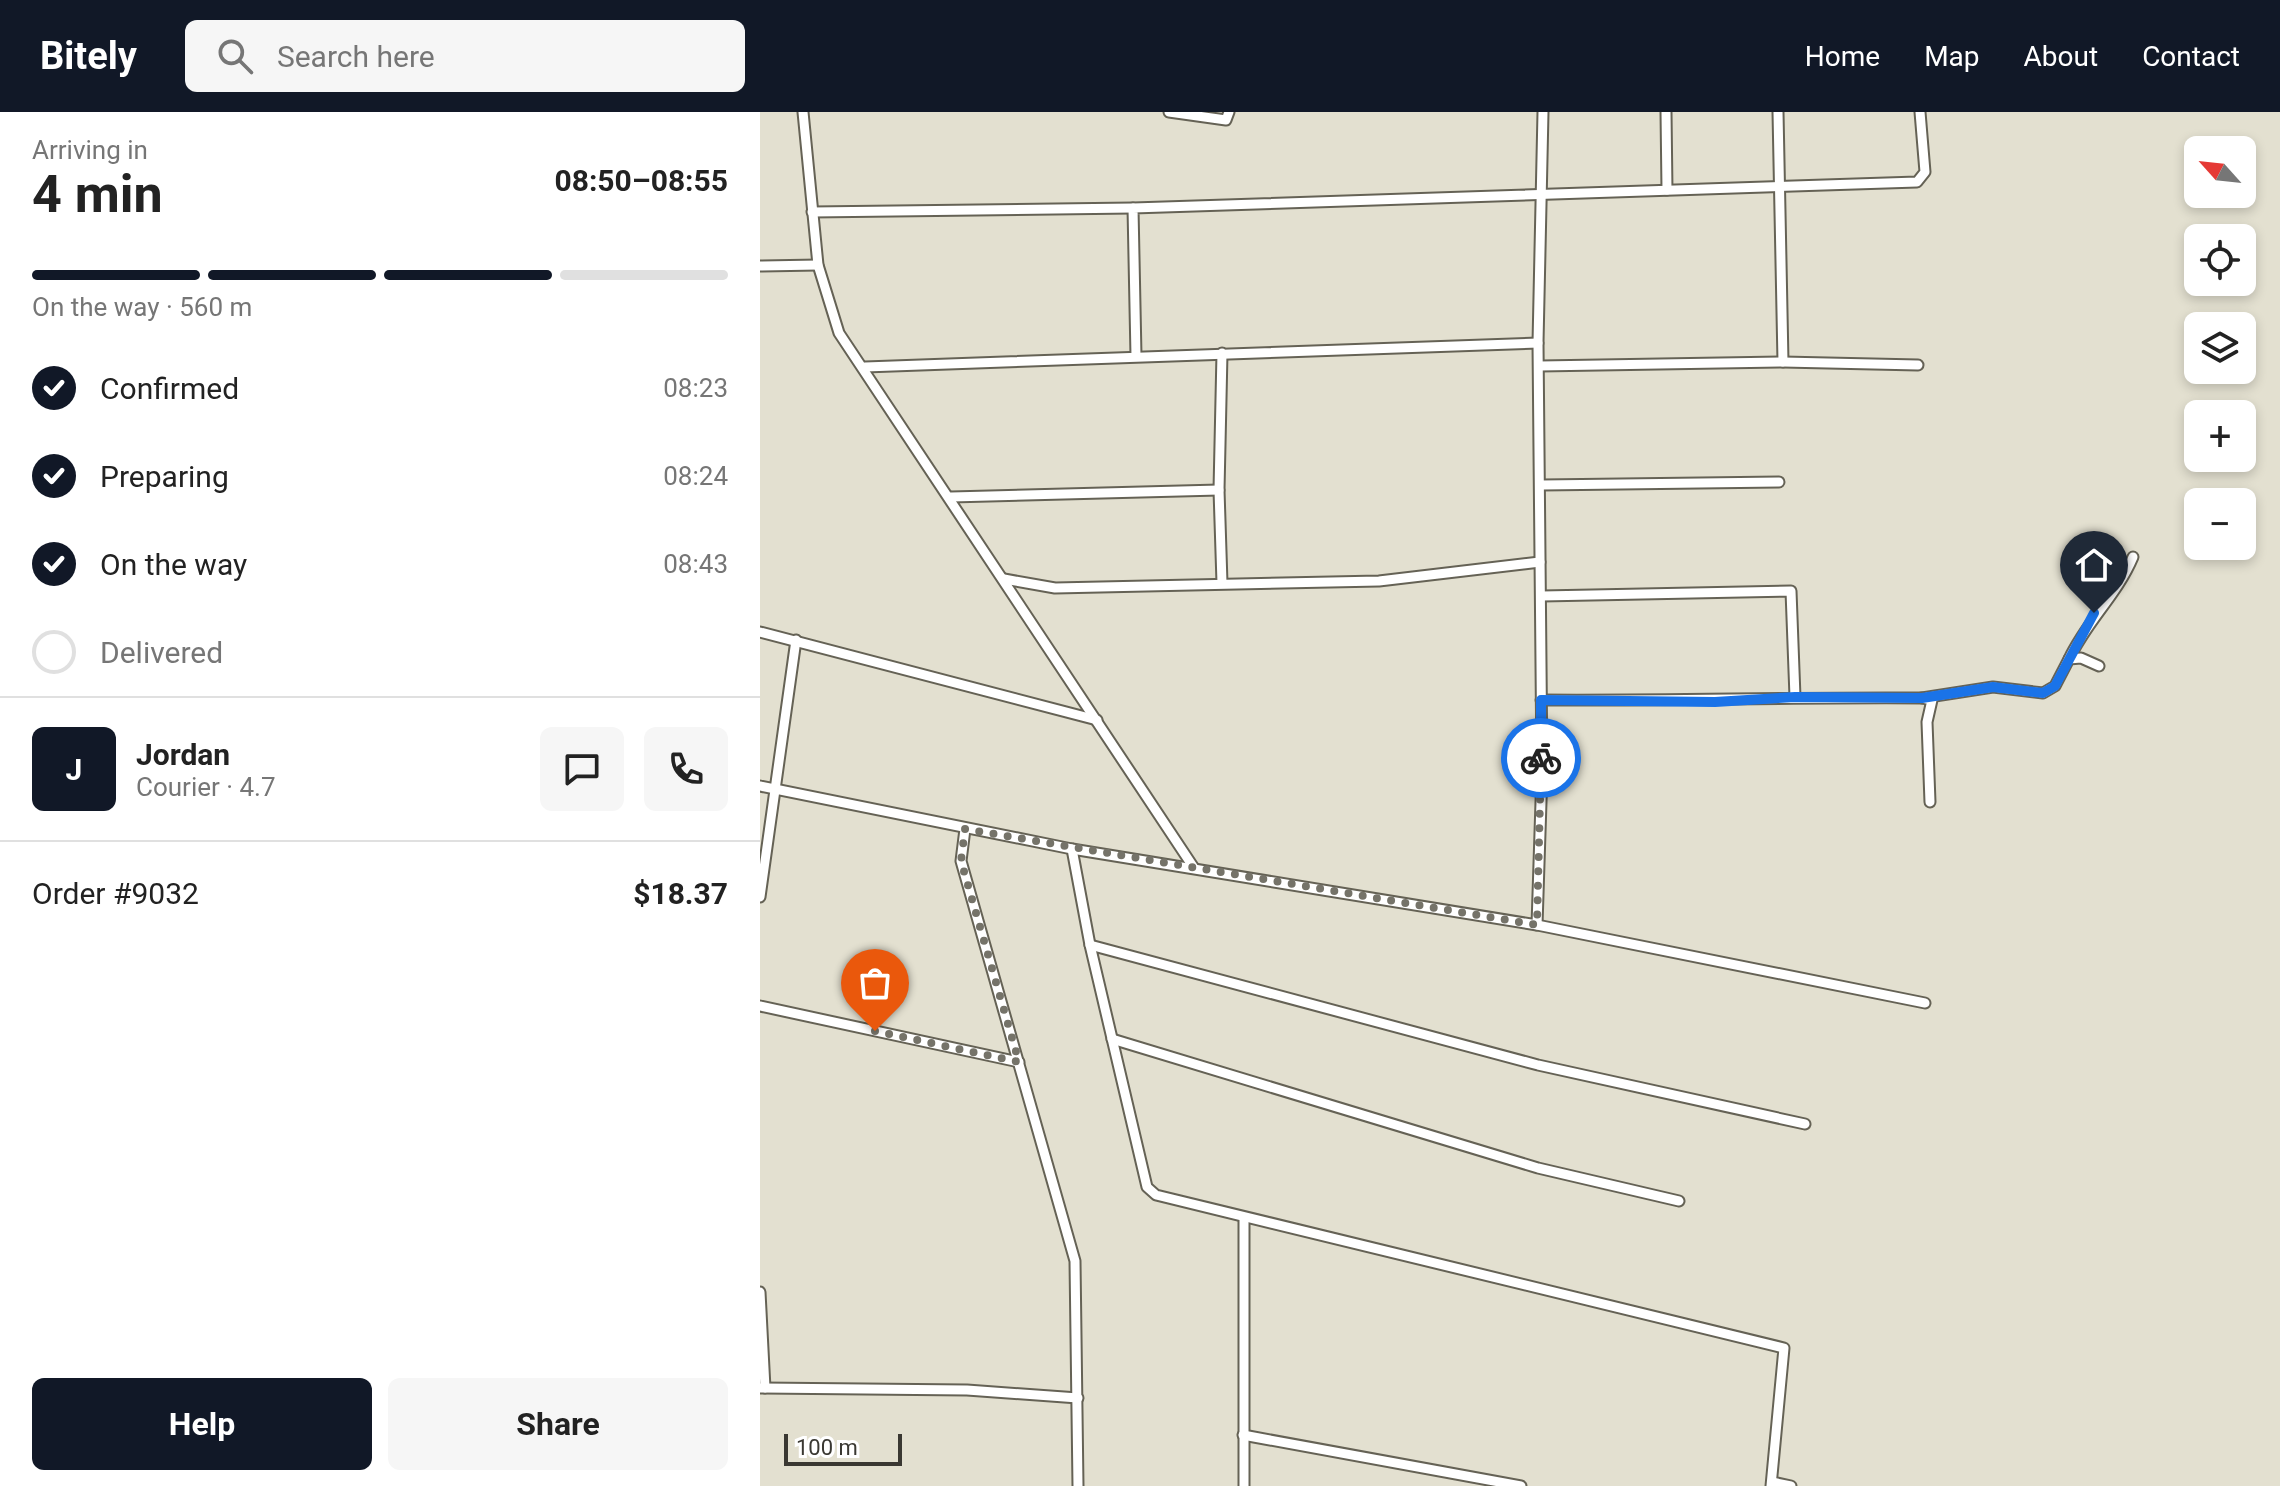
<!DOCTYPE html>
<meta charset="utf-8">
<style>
:root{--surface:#fff;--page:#f6f6f6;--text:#222;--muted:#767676;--line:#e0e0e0;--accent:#111827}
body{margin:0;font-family:Roboto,sans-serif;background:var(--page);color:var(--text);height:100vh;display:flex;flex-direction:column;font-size:30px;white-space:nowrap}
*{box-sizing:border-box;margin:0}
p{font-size:26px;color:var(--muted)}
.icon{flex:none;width:44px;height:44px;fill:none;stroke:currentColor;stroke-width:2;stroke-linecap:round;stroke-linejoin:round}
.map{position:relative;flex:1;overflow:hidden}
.drawer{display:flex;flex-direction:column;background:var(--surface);width:760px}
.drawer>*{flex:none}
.needle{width:52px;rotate:297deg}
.controls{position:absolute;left:1424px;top:24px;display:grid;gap:16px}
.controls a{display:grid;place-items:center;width:72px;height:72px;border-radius:12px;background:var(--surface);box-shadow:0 4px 12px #0003;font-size:40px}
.scale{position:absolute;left:24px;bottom:20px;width:118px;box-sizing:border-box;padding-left:8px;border:4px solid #3a3832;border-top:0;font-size:22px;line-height:28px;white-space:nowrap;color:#3a3832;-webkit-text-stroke:6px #fff;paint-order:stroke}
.pin{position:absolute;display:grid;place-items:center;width:68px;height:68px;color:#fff;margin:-82px -34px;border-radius:50% 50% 50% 0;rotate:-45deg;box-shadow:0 0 8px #0007}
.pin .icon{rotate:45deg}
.courier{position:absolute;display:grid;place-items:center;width:80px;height:80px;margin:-40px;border:6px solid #1a73e8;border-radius:50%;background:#fff;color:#222;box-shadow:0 2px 10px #0007}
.overview em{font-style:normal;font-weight:700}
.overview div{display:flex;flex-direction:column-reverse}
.overview{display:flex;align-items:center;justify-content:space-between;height:136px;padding:0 32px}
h1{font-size:52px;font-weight:700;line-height:60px}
.bar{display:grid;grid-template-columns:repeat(4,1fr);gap:12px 8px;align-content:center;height:96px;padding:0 32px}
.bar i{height:10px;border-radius:6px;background:var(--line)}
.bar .on{background:var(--accent)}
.bar p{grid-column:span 4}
.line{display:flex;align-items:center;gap:20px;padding:0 32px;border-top:2px solid var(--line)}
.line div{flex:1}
.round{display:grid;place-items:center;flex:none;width:84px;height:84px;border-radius:12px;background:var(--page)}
ol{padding:0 32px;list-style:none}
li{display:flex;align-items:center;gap:24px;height:88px}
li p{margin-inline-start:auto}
li .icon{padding:8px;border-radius:50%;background:var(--accent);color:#fff;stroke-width:4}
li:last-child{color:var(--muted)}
li i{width:44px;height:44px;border:4px solid var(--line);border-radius:50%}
.primary-button{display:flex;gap:16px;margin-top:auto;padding:16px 32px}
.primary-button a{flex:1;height:92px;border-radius:12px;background:var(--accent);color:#fff;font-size:32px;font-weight:700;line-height:92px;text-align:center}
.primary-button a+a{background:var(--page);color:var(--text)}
header{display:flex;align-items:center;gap:48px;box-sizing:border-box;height:112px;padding:0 40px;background:var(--accent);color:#fff}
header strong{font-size:38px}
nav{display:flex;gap:44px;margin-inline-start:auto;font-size:28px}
.search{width:560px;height:72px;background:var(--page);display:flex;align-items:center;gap:20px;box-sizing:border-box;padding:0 28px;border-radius:12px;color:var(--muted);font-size:30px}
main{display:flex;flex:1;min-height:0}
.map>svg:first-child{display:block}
</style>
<header>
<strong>Bitely</strong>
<div class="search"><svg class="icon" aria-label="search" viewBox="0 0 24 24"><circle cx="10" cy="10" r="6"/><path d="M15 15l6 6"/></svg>Search here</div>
<nav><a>Home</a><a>Map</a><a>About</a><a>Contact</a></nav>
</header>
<main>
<section class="drawer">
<div class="overview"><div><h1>4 min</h1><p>Arriving in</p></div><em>08:50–08:55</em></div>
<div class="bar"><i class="on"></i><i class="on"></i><i class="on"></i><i></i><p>On the way · 560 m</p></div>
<ol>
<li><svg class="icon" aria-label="check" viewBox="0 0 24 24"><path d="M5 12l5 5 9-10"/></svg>Confirmed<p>08:23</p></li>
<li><svg class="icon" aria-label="check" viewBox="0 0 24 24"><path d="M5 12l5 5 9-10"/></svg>Preparing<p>08:24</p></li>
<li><svg class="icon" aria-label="check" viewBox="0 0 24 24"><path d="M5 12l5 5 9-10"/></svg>On the way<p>08:43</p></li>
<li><i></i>Delivered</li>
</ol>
<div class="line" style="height:144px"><b class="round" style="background:var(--accent);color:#fff">J</b><div><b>Jordan</b><p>Courier · 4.7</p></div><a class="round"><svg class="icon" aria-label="chat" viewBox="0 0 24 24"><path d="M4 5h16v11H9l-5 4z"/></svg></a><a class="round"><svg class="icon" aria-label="phone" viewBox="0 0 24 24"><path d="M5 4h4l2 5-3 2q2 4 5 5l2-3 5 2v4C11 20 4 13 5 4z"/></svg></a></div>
<div class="line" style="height:104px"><div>Order #9032</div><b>$18.37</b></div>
<div class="primary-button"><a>Help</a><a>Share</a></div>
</section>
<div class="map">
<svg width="1520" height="1374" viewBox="0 0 1520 1374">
<rect width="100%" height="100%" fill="#e3e0d0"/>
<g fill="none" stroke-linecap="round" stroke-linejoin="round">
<g stroke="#656255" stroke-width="13">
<g id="minor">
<path d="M43 0 58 153 79 221 434 756"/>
<path d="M409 0 466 8 469 0"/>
<path d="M906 0 907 78"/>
<path d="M1018 0 1023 250"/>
<path d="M52 100 373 96"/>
<path d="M0 154 58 153"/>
<path d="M462 241 459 378 462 471"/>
<path d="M376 244 373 96 1157 70 1165 60 1160 0"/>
<path d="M780 254 1023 250 1158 253"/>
<path d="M105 255 778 231"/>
<path d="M782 373 1019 370"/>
<path d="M191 385 459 378"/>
<path d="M244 467 295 476 619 469 780 450"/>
<path d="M782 484 1031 479 1035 585"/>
<path d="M0 520 337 608"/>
<path d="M1309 547C1327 509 1357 483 1373 445"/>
<path d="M781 588C908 589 1035 585 1162 586"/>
<path d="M0 674 312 737 777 813 1165 891"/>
<path d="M1170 690 1167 610 1172 588 1162 586 1233 575 1283 581 1295 574 1309 547 1321 546 1339 554"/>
<path d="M205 717 201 749 315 1149 318 1374"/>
<path d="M312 737 330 833 387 1075 396 1083 1024 1236 1011 1374"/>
<path d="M0 785 36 528"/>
<path d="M777 813 782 659 778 231 783 0"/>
<path d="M330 833 778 953 1045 1012"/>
<path d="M0 894 259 950"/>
<path d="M352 927 778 1056 919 1089"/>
<path d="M484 1107V1374"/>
<path d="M0 1180 5 1276"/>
<path d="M0 1276 207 1278 318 1286"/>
<path d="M483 1323 761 1374"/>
<path d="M1012 1370 1031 1374"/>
</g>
</g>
<use href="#minor" stroke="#fff" stroke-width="9"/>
</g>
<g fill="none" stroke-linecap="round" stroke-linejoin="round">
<path stroke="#757369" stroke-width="8" stroke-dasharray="0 14.4" d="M115 919 259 950 201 749 205 717 777 813 781 646"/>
<path stroke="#1a73e8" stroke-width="10" d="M781 646V588L955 590 1035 585 1162 586 1233 575 1283 581 1295 574 1334 501"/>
</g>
</svg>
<div class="controls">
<a><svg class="needle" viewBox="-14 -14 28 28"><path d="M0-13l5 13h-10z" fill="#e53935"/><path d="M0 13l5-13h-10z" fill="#767676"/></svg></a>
<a><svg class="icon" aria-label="locate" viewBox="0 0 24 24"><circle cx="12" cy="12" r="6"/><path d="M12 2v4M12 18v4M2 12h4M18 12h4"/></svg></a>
<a><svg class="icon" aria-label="layers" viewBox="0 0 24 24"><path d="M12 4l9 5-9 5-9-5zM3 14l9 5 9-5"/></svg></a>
<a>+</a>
<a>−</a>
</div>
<div class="scale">100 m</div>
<div class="pin" style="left:115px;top:919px;background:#ea580c"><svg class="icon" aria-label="bag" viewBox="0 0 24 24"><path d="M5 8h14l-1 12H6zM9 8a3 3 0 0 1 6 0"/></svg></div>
<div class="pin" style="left:1334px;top:501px;background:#1f2937"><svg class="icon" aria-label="home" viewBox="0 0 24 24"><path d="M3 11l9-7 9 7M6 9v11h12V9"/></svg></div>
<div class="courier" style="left:781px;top:646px"><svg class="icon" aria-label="bike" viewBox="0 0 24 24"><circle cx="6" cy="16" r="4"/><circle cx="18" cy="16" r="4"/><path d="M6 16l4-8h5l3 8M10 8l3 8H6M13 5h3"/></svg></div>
</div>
</main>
